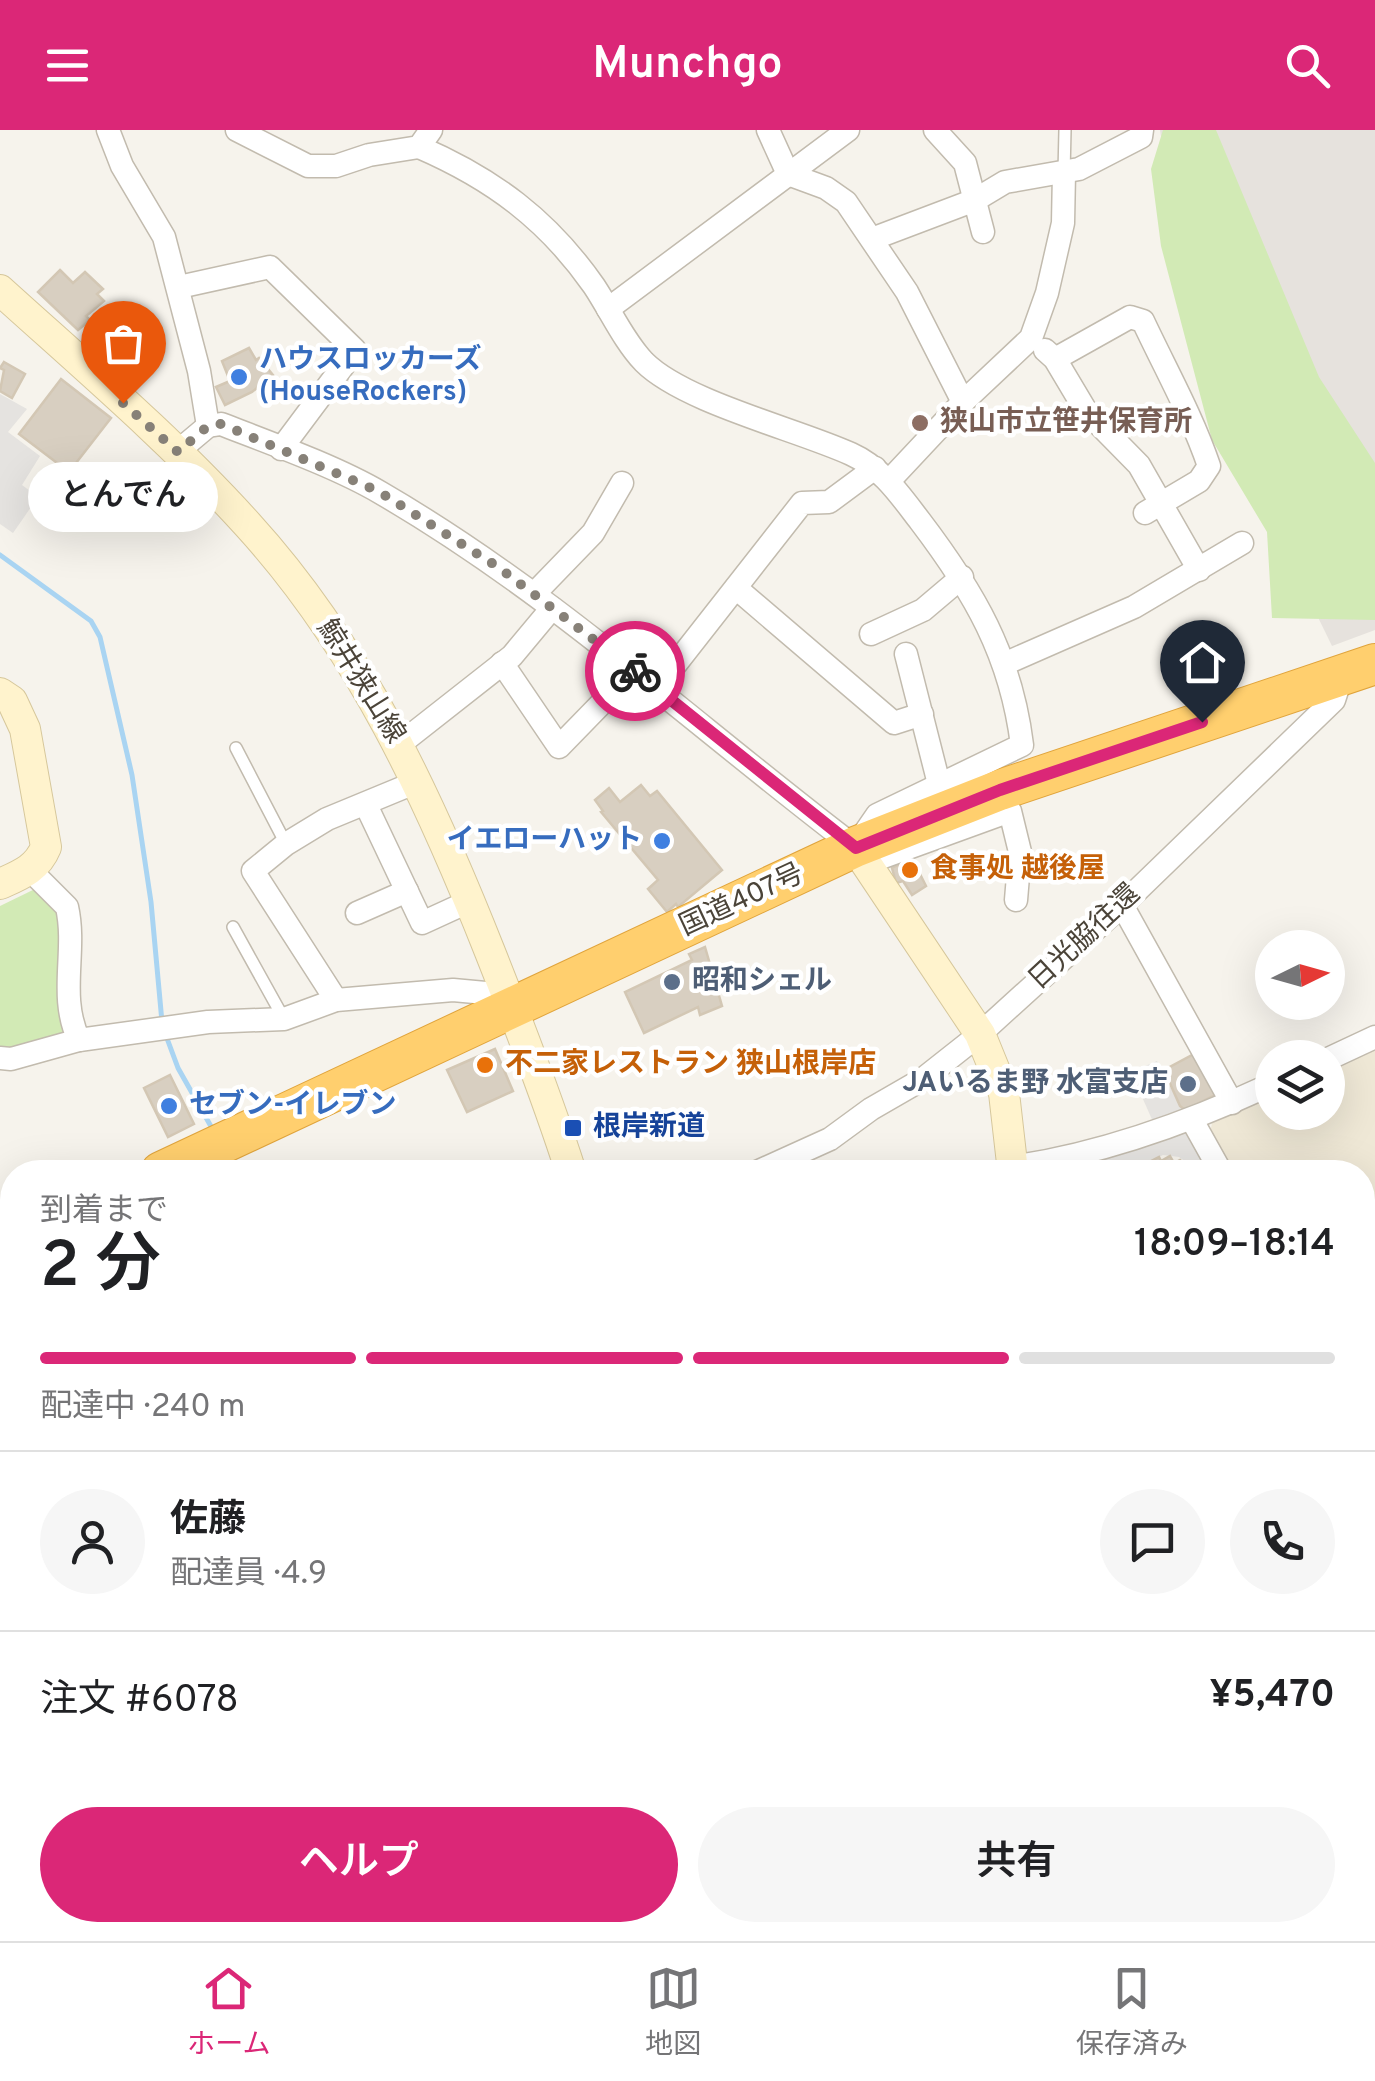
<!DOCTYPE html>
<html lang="ja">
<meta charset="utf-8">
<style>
:root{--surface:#fff;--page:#f6f6f6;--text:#202124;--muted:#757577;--line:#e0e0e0;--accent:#db2777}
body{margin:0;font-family:Overpass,"Noto Sans JP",sans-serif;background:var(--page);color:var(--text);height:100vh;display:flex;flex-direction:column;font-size:38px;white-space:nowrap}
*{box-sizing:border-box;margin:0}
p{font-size:32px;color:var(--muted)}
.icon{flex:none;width:55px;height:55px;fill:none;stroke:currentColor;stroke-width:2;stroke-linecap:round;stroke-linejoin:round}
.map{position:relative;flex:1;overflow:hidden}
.panel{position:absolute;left:0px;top:1030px;width:1375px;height:782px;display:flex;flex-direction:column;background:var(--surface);border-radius:40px 40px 0 0;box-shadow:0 10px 40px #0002}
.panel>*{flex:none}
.needle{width:65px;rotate:85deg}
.fabs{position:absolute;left:1255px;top:800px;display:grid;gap:20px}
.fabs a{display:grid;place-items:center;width:90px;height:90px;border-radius:50%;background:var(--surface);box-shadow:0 10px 40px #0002;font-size:50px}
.pin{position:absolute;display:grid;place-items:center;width:85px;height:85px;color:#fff;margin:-102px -42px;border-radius:50% 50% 50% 0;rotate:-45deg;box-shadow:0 0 10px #0007}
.pin .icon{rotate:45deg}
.courier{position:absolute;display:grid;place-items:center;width:100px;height:100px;margin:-50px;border:8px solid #db2777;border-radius:50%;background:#fff;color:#222;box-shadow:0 2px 12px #0007}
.bubble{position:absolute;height:70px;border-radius:35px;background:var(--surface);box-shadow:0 10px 40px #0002;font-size:32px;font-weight:600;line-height:70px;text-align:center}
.overview em{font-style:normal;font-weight:600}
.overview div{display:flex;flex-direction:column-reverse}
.overview{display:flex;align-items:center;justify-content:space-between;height:170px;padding:0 40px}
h1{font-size:65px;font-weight:600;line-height:75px}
.bar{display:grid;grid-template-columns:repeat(4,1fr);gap:15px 10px;align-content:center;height:120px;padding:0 40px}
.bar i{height:12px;border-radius:8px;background:var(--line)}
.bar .on{background:var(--accent)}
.bar p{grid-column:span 4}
.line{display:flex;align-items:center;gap:25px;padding:0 40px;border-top:2px solid var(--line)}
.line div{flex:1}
.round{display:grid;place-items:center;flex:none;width:105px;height:105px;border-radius:52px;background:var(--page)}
.primary-button{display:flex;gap:20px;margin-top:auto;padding:20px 40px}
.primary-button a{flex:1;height:115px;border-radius:60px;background:var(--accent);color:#fff;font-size:40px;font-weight:600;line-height:115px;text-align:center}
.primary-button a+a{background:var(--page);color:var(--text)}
header{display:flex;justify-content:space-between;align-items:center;height:130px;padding:0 40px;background:var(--accent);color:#fff;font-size:45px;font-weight:600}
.dock{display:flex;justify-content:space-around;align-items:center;height:140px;border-top:2px solid var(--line);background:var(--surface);font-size:28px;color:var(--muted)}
.dock a{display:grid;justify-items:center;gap:5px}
.dock .on{color:var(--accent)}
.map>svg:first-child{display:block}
</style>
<header><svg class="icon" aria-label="menu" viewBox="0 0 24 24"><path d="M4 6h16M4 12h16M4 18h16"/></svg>Munchgo<svg class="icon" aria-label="search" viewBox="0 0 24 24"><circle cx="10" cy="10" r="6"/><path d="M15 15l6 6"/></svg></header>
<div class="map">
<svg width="1375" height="1811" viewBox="0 0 1375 1811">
<rect width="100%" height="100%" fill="#f6f3ec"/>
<path fill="#e6e2dd" d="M1160 0H1375V500L1332 516 1194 233Z"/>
<path fill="#efe8d6" d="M1375 918V1305L1362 1282V1042H1227L1209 1009 1212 993 1272 965V982H1328V940Z"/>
<g fill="#d2eab5">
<path d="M1163 0H1216L1319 247 1375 333V490L1272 488 1267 402 1212 310 1161 116 1151 39Z"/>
<path d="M37 758 62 786 72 904 0 922V776Z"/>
</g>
<g fill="#e5e3e0">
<path d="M0 264 27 279 8 302 40 326 22 355 38 367 13 403 0 394Z"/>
<path d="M1157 931 1184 984 1154 994 1131 942Z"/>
<path d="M1185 1001 1192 1007 1212 1042H1194L1189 1034 1179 1027 1163 1025 1128 1042H1096L1089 1028Z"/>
</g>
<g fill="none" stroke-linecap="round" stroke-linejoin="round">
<g stroke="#a9d4f2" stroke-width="5">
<path d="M0 425 91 491 100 507 132 645 151 772 162 892"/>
<path d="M165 903 178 938 213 1000"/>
<path d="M231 1025 240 1042"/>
<path d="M1171 1800 1175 1811"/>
</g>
</g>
<g fill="#d8cfc1" stroke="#d3c7b4" stroke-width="2.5">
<path d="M60 140 73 153 85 142 103 159 97 164 104 171 86 186 90 190 78 200 38 162Z"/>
<path d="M249 218 256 230 259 228 273 245 252 262 225 275 216 257 230 251 222 231Z"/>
<path d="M4 232 25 244 12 268 0 261 4 240 0 238Z"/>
<path d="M61 249 111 288 69 342 19 304Z"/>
<path d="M641 655 650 666 657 661 722 740 678 777 676 774 667 782 648 759 658 750 601 682 603 681 595 670 609 658 620 672Z"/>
<path d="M912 728 926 756 912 765 903 751 896 753 892 738Z"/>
<path d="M705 817 722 876 700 885 698 877 644 903 625 862 692 830 689 824Z"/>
<path d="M495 919 513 961 467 982 447 940Z"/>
<path d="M1194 924 1215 965 1185 980 1180 976 1164 940Z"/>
<path d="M170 945 194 994 168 1007 144 958Z"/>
<path d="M1170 1026 1174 1033 1180 1030 1192 1042H1130L1159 1027 1161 1031Z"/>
</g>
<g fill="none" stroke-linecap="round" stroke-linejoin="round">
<g stroke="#c2bbae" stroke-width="14">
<g id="lane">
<path d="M1064 43 1065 0"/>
<path d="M236 618 286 714"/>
<path d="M233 797 284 889"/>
</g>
</g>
<g stroke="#c2bbae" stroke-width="25">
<g id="street">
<path d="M108 0 122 36 164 107 199 241 208 296"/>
<path d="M237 0 308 36H336L369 25 419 17 431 0"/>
<path d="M768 0 788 44 826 58 846 72 907 162 963 272"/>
<path d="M935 0 965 33 983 102"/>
<path d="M872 109 975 70 1005 52 1079 39 1141 7 1142 0"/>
<path d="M179 157 270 137 355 220 281 319"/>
<path d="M608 179 848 0"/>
<path d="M1045 220 1055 229 1086 281 1139 335 1199 440"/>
<path d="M1055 229 1130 187 1143 191C1166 240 1192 286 1209 336L1199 351 1145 383"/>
<path d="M177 322 208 296 221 294C270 313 337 337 381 363 553 463 698 598 855 717L877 685 1022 615C1011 525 974 462 920 391 900 365 882 338 851 324 796 299 684 272 644 232 624 211 610 180 594 156 548 90 493 49 419 17"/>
<path d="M889 351 963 272 1031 208 1047 163 1063 93 1064 43"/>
<path d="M736 458 894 593 922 584"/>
<path d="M534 464 593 403 622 353"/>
<path d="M871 504 923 480 962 447"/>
<path d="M906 524 939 654"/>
<path d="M502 533 559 617 634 540"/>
<path d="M1004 534 1134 477 1242 413"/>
<path d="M657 558 802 373 829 372 875 338"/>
<path d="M400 614 512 526 552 478"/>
<path d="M366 675 422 793 470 771"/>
<path d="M875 730 1010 681 1020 722 1016 770"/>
<path d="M30 740 67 777C77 822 58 866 79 910"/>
<path d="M1122 775 1232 973"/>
<path d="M357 783 407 761"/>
<path d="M336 870 253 741 286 714 327 689 419 651"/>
<path d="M0 928 11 929 79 910 208 892 284 889 336 870 453 860 507 865"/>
<path d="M1328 929 1375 907"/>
<path d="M1192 990 1221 1042"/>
<path d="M1012 1037C1103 1024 1190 992 1272 954"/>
<path d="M757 1042 830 1009 871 979 923 949 980 904 1122 775 1334 570 1342 545"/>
<path d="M0 1224 12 1223"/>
<path d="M0 1242 12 1253"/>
<path d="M12 1263 8 1404 12 1466"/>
<path d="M1362 1304 1375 1328"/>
<path d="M1362 1399 1375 1387"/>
<path d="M1362 1537 1375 1543"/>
<path d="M0 1571 12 1564"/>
<path d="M1362 1577 1375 1583"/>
<path d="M0 1671 12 1665"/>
<path d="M1362 1706 1375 1711"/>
<path d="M0 1767 12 1762"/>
<path d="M52 1800 56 1811"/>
<path d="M172 1800V1811"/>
<path d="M220 1800V1811"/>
<path d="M334 1800 337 1811"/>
<path d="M446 1800 448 1811"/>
<path d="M1184 1800 1187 1811"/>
<path d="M530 1809 531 1811"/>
<path d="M112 1811 140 1800"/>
<path d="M880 1811 900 1800"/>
</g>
</g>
<g stroke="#d6c79b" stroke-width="32">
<g id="secondary">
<path d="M0 160C84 236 172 311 248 395 360 518 429 668 490 822 519 895 547 967 571 1042"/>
<path d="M0 563 12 571 25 599 46 717C37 739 20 745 0 754"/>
<path d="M855 717 980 904 1004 963 1013 1042"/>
<path d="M703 1800 704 1811"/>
</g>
</g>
<g stroke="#e0a43c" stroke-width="42">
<g id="highway">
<path d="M161 1042 855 717 1000 660 1375 534"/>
<path d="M0 1118 12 1112"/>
</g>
</g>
<use href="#lane" stroke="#fff" stroke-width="11"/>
<use href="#street" stroke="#fff" stroke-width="22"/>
<use href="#secondary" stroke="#fff3cd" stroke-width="30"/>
<use href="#highway" stroke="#ffcf6e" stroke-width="40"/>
</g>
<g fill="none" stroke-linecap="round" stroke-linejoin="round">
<path stroke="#878178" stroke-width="10" stroke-dasharray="0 18" d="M123 273 178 322 208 296 221 294 378 361 498 437 635 541"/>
<path stroke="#db2777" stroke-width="12" d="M635 541 856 718 1000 660 1202 592"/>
</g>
<g fill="#3f7fe0" stroke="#fff" stroke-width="4">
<circle cx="239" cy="247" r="10"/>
<circle cx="662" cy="711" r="10"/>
<circle cx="169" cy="976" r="10"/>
</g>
<circle fill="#8d6e63" stroke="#fff" stroke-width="4" cx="920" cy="293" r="10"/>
<g fill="#e8710a" stroke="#fff" stroke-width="4">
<circle cx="910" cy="740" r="10"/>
<circle cx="485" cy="935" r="10"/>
</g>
<g fill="#5c6f8a" stroke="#fff" stroke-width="4">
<circle cx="672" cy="852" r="10"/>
<circle cx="1188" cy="954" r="10"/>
</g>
<rect fill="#1a4fb4" stroke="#fff" stroke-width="4" x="563" y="988" width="20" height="20" rx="5"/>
<g text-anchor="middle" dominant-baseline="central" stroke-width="9" stroke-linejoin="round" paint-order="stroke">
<g font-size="28" font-weight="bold" fill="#366cbe" stroke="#fff" text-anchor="start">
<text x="259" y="231">ハウスロッカーズ<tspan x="259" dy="32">(HouseRockers)</tspan></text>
<text x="642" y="711" text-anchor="end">イエローハット</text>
<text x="189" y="976">セブン-イレブン</text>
</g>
<g font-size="28" font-weight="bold" fill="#785e54" stroke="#fff" text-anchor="start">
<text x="940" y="293">狭山市立笹井保育所</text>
</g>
<g font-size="28" fill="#4b4439" stroke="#fff">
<text transform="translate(360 552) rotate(58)">鯨井狭山線</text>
<text transform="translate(742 771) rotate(-25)">国道407号</text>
<text transform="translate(1085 808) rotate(-43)">日光脇往還</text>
</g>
<g font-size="28" font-weight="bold" fill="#c56008" stroke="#fff" text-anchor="start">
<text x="930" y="740">食事処 越後屋</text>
<text x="505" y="935">不二家レストラン 狭山根岸店</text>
</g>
<g font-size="28" font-weight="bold" fill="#4e5e75" stroke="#fff" text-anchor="start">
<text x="692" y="852">昭和シェル</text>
<text x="1168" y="954" text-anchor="end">JAいるま野 水富支店</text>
</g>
<g font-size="28" font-weight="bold" fill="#164399" stroke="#fff" text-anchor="start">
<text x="593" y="998">根岸新道</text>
</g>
</g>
</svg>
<div class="fabs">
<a><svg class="needle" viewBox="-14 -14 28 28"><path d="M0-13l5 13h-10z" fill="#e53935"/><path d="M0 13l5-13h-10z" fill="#757577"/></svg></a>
<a><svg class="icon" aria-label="layers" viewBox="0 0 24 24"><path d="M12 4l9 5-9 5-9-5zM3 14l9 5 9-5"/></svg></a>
</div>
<div class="pin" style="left:123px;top:273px;background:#ea580c"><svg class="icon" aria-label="bag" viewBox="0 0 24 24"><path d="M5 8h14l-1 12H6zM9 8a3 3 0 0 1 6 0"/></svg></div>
<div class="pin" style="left:1202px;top:592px;background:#1f2937"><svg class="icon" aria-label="home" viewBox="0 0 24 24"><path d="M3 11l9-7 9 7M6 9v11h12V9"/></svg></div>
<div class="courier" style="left:635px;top:541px"><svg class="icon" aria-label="bike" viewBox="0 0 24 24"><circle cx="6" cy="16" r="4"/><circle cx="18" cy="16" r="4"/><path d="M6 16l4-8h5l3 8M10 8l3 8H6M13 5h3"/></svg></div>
<div class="bubble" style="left:28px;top:332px;width:190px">とんでん</div>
<section class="panel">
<div class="overview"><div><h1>2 分</h1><p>到着まで</p></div><em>18:09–18:14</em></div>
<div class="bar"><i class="on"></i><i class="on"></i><i class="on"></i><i></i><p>配達中 · 240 m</p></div>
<div class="line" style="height:180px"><a class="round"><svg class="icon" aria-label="person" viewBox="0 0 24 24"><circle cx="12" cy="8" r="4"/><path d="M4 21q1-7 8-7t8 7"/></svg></a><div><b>佐藤</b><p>配達員 · 4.9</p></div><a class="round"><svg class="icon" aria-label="chat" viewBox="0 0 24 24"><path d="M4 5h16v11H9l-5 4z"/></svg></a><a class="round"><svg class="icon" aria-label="phone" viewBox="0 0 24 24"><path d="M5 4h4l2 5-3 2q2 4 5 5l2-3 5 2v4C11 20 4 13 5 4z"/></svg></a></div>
<div class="line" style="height:130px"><div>注文 #6078</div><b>¥5,470</b></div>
<div class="primary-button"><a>ヘルプ</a><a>共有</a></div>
</section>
</div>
<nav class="dock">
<a class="on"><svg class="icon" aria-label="home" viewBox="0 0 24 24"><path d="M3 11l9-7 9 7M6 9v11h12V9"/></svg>ホーム</a>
<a><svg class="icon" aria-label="map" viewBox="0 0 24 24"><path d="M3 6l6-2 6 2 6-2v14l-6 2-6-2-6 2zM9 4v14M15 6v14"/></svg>地図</a>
<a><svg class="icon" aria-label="saved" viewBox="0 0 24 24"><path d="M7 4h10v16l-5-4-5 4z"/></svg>保存済み</a>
</nav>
